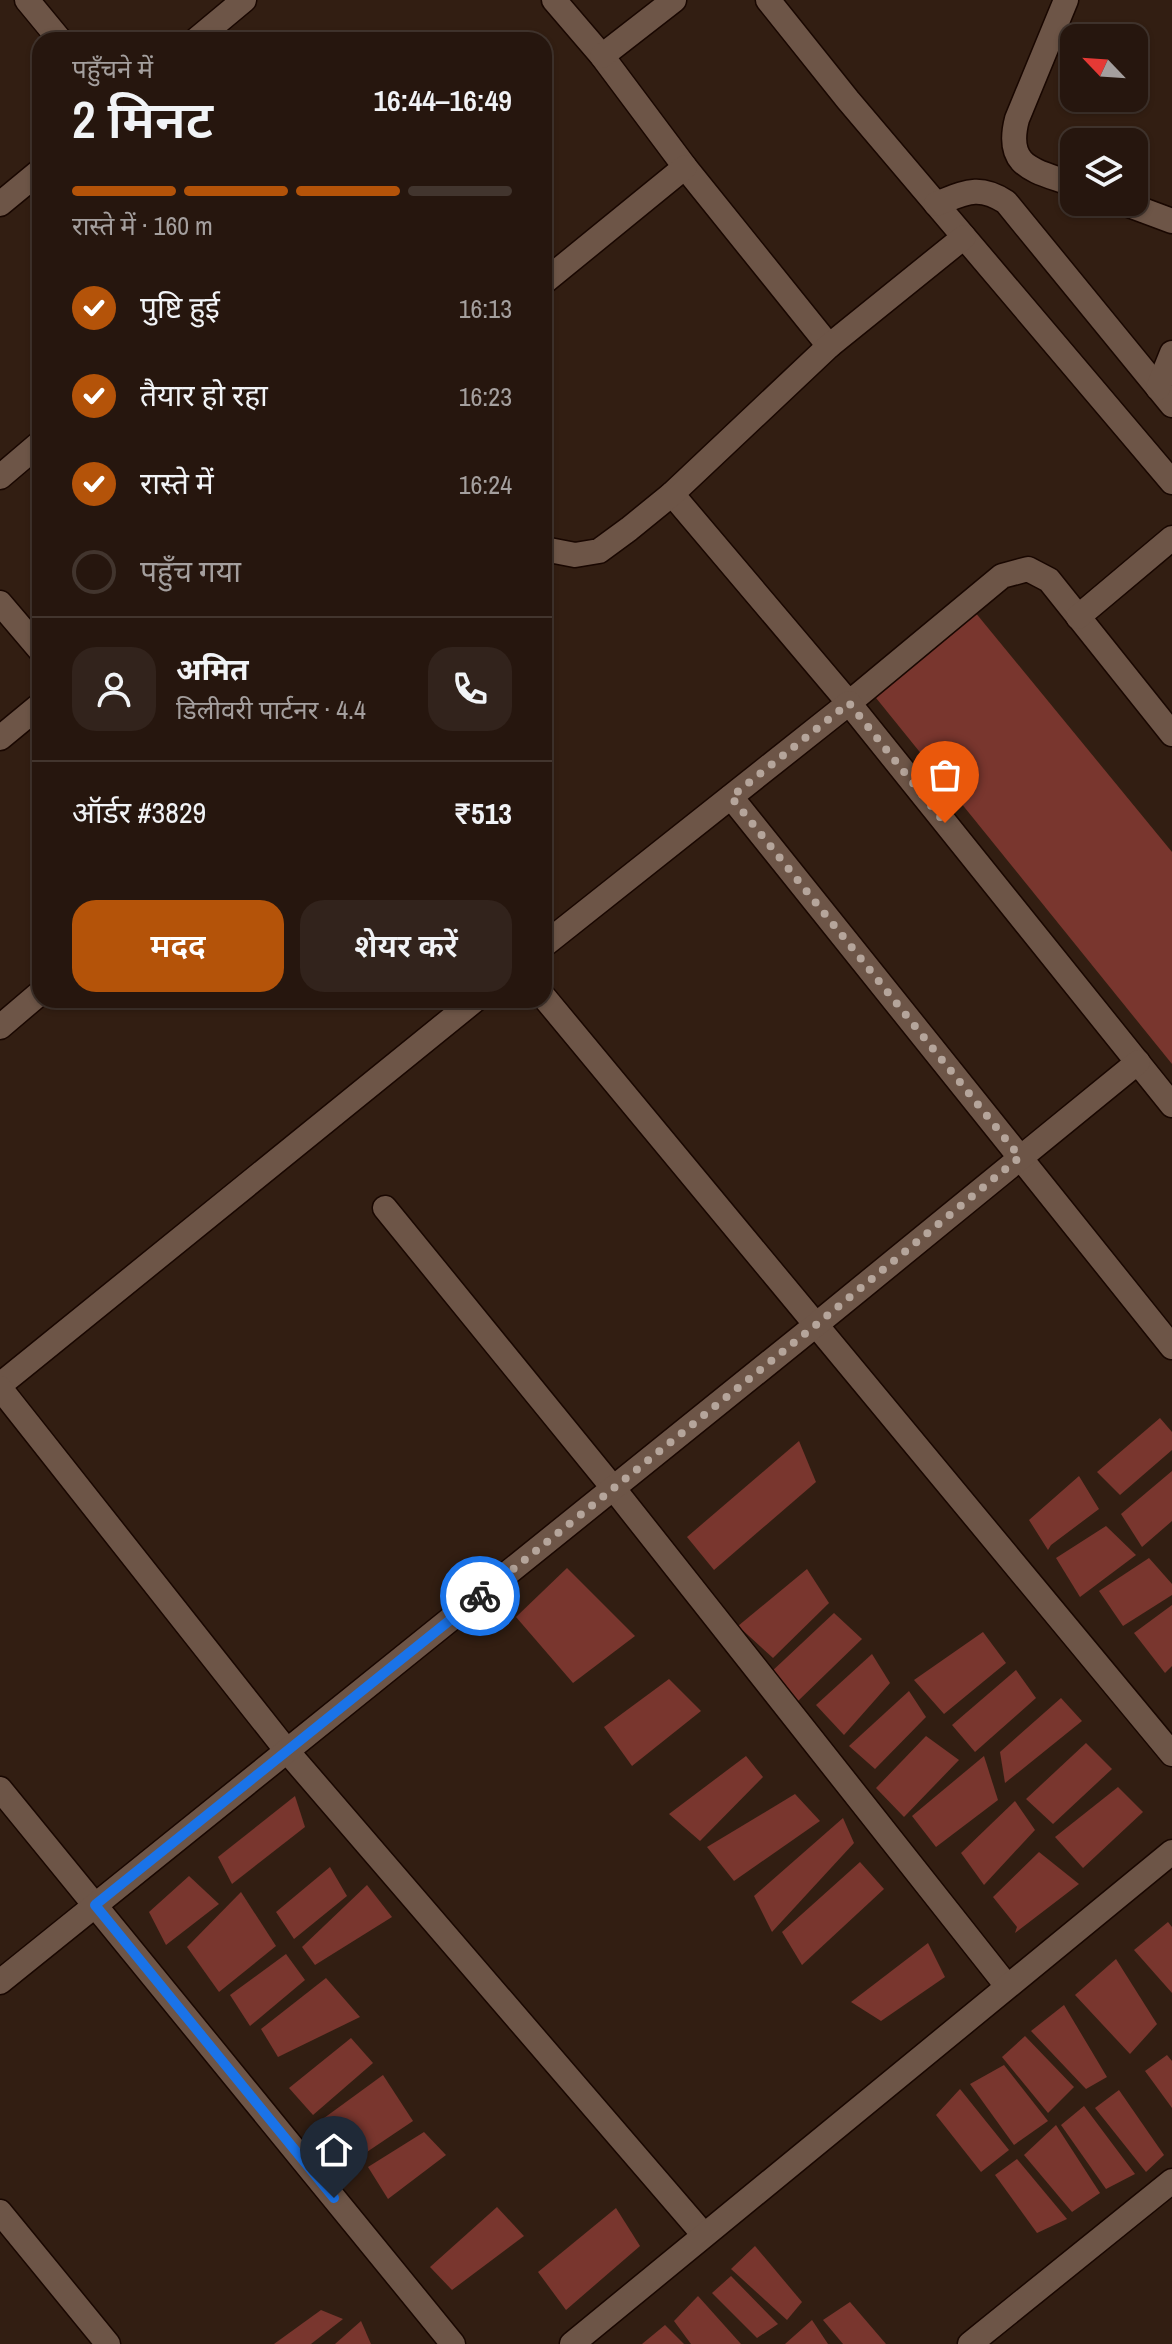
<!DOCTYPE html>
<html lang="hi">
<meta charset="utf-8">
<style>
:root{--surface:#26160e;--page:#32231c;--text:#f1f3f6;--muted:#a49f9e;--line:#42352e;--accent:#b45309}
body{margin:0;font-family:"Archivo Narrow","Noto Sans Devanagari",sans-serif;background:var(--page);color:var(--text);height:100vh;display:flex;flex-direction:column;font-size:30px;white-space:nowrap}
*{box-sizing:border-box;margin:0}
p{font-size:26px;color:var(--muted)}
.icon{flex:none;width:44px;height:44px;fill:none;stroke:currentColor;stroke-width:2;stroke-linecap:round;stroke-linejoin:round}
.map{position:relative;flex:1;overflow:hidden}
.details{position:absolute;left:32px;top:32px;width:520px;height:976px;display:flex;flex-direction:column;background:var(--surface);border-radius:24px;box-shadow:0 2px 6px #0004,0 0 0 2px var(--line)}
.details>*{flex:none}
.needle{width:52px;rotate:295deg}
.fabs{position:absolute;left:1060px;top:24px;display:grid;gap:16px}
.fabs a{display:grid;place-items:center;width:88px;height:88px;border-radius:16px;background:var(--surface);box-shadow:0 2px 6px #0004,0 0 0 2px var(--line);font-size:40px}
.pin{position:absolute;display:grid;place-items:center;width:68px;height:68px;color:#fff;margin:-82px -34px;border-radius:50% 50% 50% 0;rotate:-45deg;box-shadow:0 0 8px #0007}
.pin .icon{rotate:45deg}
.courier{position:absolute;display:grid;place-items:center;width:80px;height:80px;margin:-40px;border:6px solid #1a73e8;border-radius:50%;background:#fff;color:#222;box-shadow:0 2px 10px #0007}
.headline em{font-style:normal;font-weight:600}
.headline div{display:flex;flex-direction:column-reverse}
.headline{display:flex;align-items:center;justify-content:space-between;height:136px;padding:0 40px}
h1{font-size:52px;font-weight:600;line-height:60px}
.bar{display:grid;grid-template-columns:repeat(4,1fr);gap:12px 8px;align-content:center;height:96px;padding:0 40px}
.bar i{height:10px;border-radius:6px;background:var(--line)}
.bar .current{background:var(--accent)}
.bar p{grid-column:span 4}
.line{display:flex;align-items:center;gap:20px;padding:0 40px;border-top:2px solid var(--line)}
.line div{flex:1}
.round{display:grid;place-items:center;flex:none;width:84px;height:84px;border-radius:24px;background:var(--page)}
ol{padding:0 40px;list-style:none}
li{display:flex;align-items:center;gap:24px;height:88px}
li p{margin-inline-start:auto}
li .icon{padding:8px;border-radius:50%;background:var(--accent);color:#fff;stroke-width:4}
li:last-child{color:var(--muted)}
li i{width:44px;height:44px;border:4px solid var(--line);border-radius:50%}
.action{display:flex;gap:16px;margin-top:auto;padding:16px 40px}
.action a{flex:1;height:92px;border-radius:24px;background:var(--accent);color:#fff;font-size:32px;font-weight:600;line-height:92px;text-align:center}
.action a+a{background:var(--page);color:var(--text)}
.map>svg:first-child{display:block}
</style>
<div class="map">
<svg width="1172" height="2344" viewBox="0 0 1172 2344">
<rect width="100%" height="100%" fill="#321e12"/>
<g fill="#79362e">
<path d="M970 606 1172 852V1064L868 688Z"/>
<path d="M1160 1418 1172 1432V1450L1120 1495 1097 1472Z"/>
<path d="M799 1441 816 1482 714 1570 687 1537Z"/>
<path d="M1172 1471V1521L1142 1547 1121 1514Z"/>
<path d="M1079 1476 1099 1509 1051 1545 1048 1550 1029 1520Z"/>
<path d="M1106 1526 1136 1555 1080 1597 1056 1558Z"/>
<path d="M1149 1558 1172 1584V1595L1123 1626 1099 1591Z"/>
<path d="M567 1568 635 1636 573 1683 516 1617Z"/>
<path d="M807 1569 829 1603 773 1658 738 1626Z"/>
<path d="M1172 1605V1666L1165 1673 1134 1633Z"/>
<path d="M834 1613 862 1639 798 1701 769 1674Z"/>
<path d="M983 1632 1006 1663 944 1714 914 1680Z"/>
<path d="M872 1654 890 1683 844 1735 816 1705Z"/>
<path d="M1016 1670 1036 1698 975 1752 952 1725Z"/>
<path d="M669 1679 701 1711 632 1766 604 1727Z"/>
<path d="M909 1691 926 1717 875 1769 849 1746Z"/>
<path d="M1061 1698 1082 1721 1005 1783 1000 1752Z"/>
<path d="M926 1736 959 1760 904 1817 876 1788Z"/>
<path d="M1086 1743 1112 1769 1053 1824 1026 1799Z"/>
<path d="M746 1756 763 1777 700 1841 669 1814Z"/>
<path d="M984 1756 998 1800 936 1847 912 1816Z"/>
<path d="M1118 1787 1143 1812 1083 1868 1055 1837Z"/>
<path d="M795 1794 820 1821 734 1881 707 1847Z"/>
<path d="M295 1796 305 1827 232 1884 218 1857Z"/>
<path d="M1015 1801 1035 1830 984 1885 961 1853Z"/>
<path d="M843 1818 854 1843 772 1932 754 1896Z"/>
<path d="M1039 1852 1079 1884 1015 1933 1017 1927 993 1897Z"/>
<path d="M860 1862 884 1889 802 1965 782 1932Z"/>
<path d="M330 1867 347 1896 294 1939 276 1912Z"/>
<path d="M189 1876 219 1904 166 1945 149 1912Z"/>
<path d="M367 1885 392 1917 315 1965 302 1947Z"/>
<path d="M241 1892 276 1946 219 1992 187 1947Z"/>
<path d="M1168 1922 1172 1927V1993L1134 1950Z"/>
<path d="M928 1943 945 1977 881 2021 851 2002Z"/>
<path d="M286 1954 305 1980 250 2026 230 1995Z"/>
<path d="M1116 1959 1157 2024 1130 2054 1075 1995Z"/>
<path d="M326 1978 360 2017 278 2057 261 2029Z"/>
<path d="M1064 2005 1107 2077 1086 2089 1031 2031Z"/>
<path d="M1025 2036 1074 2087 1048 2113 1002 2057Z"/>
<path d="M351 2038 373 2063 313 2115 289 2088Z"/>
<path d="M1167 2055 1172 2061V2108L1145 2071Z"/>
<path d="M1004 2065 1048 2121 1014 2145 970 2084Z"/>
<path d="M383 2075 413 2121 346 2166 320 2121Z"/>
<path d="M960 2089 1009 2150 981 2172 936 2115Z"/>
<path d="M1119 2090 1164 2155 1146 2172 1095 2108Z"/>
<path d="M1084 2106 1135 2174 1106 2189 1061 2125Z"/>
<path d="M1056 2125 1100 2193 1072 2212 1024 2155Z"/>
<path d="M424 2132 446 2155 388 2199 368 2167Z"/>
<path d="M1017 2159 1067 2219 1037 2233 995 2175Z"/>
<path d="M497 2207 524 2236 452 2290 430 2267Z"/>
<path d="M616 2208 640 2246 566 2310 538 2272Z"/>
<path d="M755 2246 802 2302 787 2320 731 2269Z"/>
<path d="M731 2276 778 2324 757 2338 712 2293Z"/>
<path d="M698 2296 741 2344H691L674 2321Z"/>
<path d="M850 2302 886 2344H843L823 2320Z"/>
<path d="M321 2310 343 2319 311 2344H274Z"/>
<path d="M812 2320 828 2344H785Z"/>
<path d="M361 2321 371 2344H335Z"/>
<path d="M665 2325 684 2344H642Z"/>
</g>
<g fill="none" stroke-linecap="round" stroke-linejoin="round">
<g stroke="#190701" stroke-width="27">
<g id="minor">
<path d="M27 0 60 40"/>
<path d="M554 0 602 56 685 167 829 346"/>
<path d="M768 0 848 100 1172 482"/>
<path d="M1066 0 1017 119C1004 169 1036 170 1074 185"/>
<path d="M196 40 244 0"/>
<path d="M602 56 674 0"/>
<path d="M1121 202 1172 221"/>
<path d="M0 204 40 171"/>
<path d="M936 204C965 193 978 184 1006 202L1172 405"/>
<path d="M544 282 685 167"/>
<path d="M1158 388 1172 353"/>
<path d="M0 477 40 443"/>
<path d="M672 494 849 703 1002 576 1028 569 1049 580 1172 734"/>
<path d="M544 549 575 555 599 551 629 529 672 494 829 346 964 237"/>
<path d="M0 603 40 650"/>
<path d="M1078 617 1172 538"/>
<path d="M0 738 40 705"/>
<path d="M731 797 1172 1347"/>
<path d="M544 945 849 703 1172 1105"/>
<path d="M544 997 1172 1754"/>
<path d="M0 1027 40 993"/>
<path d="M385 1208 614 1489 1007 1986"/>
<path d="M0 1385 475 1000"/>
<path d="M0 1388 287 1751 704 2235"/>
<path d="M0 1789 453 2344"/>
<path d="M0 1982 817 1324 1138 1062"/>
<path d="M0 2212 108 2344"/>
<path d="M572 2344 1172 1852"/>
<path d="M970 2344 1172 2181"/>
</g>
</g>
<use href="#minor" stroke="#6d5547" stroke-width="24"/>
</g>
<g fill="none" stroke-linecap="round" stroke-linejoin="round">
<path stroke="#b5a59b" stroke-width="8" stroke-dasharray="0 14.4" d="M480 1596 817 1324 1020 1157 731 797 849 703 945 823"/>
<path stroke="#1a73e8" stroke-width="10" d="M334 2198 95 1905 480 1596"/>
</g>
</svg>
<div class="fabs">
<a><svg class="needle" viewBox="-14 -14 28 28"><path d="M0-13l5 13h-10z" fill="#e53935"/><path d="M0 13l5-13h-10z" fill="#a49f9e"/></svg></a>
<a><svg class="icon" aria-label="layers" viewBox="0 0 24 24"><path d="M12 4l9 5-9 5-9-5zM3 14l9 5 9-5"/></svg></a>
</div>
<div class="pin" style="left:945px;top:823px;background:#ea580c"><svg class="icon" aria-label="bag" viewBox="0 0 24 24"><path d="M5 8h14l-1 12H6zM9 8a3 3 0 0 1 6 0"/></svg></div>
<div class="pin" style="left:334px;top:2198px;background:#1f2937"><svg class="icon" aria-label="home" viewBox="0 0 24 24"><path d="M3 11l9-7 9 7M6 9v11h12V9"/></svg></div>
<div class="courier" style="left:480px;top:1596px"><svg class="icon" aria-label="bike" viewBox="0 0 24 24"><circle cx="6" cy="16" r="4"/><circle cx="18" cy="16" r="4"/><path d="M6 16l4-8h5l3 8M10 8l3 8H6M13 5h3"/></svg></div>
<section class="details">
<div class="headline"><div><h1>2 मिनट</h1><p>पहुँचने में</p></div><em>16:44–16:49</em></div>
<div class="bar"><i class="current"></i><i class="current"></i><i class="current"></i><i></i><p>रास्ते में · 160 m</p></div>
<ol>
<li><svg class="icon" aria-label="check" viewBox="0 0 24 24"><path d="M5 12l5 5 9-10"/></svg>पुष्टि हुई<p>16:13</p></li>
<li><svg class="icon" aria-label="check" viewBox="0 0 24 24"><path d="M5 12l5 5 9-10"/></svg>तैयार हो रहा<p>16:23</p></li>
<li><svg class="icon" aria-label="check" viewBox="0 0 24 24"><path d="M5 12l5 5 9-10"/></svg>रास्ते में<p>16:24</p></li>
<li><i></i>पहुँच गया</li>
</ol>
<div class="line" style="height:144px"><a class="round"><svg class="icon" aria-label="person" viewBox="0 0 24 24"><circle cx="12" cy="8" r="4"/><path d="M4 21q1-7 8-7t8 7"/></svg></a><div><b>अमित</b><p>डिलीवरी पार्टनर · 4.4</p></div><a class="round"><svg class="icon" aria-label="phone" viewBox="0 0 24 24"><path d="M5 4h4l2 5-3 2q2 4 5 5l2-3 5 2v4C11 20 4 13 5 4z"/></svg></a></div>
<div class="line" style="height:104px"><div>ऑर्डर #3829</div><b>₹513</b></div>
<div class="action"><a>मदद</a><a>शेयर करें</a></div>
</section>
</div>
